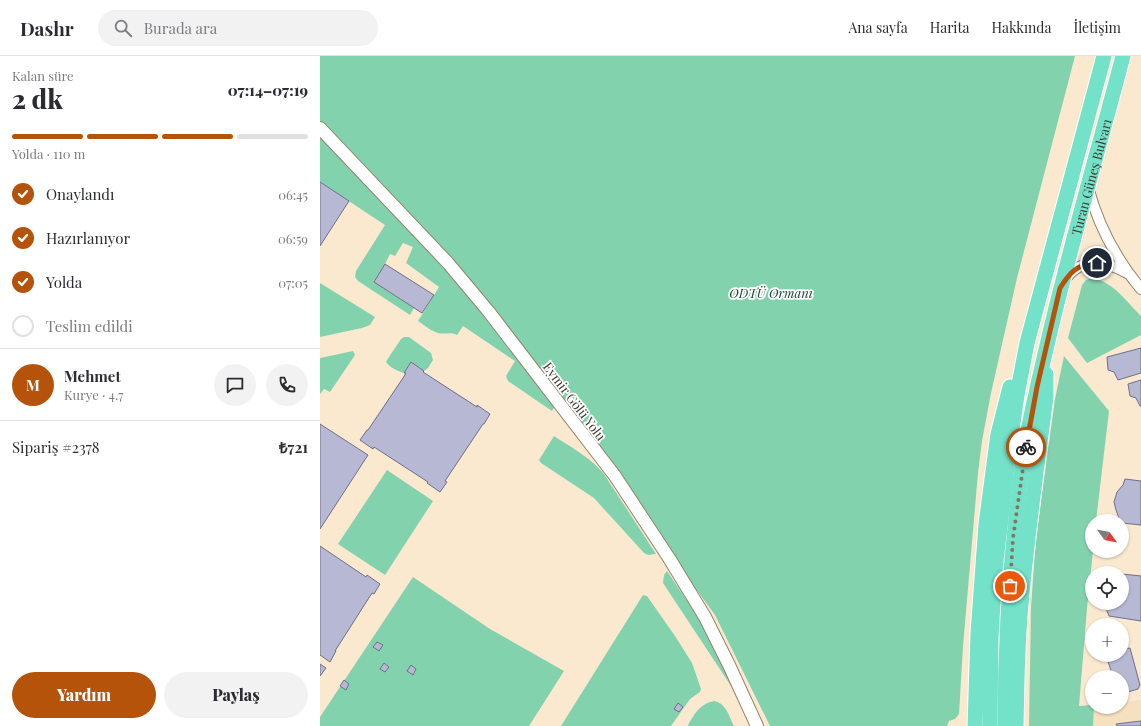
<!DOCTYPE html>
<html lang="tr">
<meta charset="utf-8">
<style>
:root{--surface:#fff;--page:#f2f2f3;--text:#2b2b33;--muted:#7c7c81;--line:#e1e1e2;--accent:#b45309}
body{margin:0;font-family:"Playfair Display",serif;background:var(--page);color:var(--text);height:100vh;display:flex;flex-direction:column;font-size:15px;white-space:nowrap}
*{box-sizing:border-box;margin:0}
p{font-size:13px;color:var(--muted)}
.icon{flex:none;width:22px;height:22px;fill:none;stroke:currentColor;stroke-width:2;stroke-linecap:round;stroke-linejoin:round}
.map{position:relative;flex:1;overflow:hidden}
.sheet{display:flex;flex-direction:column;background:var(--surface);width:320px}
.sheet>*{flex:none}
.needle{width:26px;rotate:123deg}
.buttons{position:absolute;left:765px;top:458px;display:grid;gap:8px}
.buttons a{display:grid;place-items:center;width:44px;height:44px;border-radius:50%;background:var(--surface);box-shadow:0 1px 3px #0004;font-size:20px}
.pin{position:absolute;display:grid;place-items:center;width:34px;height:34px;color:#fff;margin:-17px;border:2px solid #fff;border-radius:50%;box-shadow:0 1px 4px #0007}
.courier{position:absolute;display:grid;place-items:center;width:40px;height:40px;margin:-20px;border:3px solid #b45309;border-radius:50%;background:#fff;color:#222;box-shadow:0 1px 5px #0007}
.summary em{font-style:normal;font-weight:800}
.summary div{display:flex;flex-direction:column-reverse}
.summary{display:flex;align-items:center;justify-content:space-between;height:68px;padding:0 12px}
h1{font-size:26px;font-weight:800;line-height:30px}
.bar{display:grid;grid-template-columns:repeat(4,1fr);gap:6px 4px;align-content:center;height:48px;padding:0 12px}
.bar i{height:5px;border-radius:3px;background:var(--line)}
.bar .active{background:var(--accent)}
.bar p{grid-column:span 4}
.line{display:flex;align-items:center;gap:10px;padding:0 12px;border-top:1px solid var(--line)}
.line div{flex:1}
.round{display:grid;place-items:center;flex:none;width:42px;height:42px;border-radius:21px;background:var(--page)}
ol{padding:0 12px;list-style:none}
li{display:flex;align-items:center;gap:12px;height:44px}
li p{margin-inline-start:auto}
li .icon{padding:4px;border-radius:50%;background:var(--accent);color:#fff;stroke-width:4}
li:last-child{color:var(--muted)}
li i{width:22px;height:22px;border:2px solid var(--line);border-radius:50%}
.primary-button{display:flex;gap:8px;margin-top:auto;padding:8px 12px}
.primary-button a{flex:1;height:46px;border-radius:24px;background:var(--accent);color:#fff;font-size:16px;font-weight:800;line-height:46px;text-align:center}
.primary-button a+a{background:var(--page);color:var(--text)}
header{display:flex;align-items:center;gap:24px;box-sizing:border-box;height:56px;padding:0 20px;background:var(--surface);border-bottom:1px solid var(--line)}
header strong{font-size:19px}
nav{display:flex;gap:22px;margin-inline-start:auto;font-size:14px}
.search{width:280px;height:36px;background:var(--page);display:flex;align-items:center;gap:10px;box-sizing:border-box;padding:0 14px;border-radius:22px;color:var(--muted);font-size:15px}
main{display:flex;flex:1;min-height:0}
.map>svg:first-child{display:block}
</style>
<header>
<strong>Dashr</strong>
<div class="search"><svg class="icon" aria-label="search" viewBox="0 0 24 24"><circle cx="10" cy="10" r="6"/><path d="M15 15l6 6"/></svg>Burada ara</div>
<nav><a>Ana sayfa</a><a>Harita</a><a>Hakkında</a><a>İletişim</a></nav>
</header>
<main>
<section class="sheet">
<div class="summary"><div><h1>2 dk</h1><p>Kalan süre</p></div><em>07:14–07:19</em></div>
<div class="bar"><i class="active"></i><i class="active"></i><i class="active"></i><i></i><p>Yolda · 110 m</p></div>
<ol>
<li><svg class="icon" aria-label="check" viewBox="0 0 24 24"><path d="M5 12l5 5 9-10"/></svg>Onaylandı<p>06:45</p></li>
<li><svg class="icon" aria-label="check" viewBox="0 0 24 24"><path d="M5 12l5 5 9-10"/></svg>Hazırlanıyor<p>06:59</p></li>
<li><svg class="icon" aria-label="check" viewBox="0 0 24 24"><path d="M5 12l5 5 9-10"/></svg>Yolda<p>07:05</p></li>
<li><i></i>Teslim edildi</li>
</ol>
<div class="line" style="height:72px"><b class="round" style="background:var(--accent);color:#fff">M</b><div><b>Mehmet</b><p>Kurye · 4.7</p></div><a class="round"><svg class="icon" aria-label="chat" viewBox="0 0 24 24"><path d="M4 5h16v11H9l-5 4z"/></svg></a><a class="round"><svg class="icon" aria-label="phone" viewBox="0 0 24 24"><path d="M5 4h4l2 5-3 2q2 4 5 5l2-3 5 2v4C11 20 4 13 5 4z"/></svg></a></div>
<div class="line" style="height:52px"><div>Sipariş #2378</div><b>₺721</b></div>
<div class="primary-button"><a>Yardım</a><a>Paylaş</a></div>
</section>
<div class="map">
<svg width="821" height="670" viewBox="0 0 821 670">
<rect width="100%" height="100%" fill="#fae9cf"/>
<path fill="#f5e0bf" d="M821 644V670H773L774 651H802V646Z"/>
<g fill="#83d2ae">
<path d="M0 0H755L697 222 671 337 662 385 658 417 643 590 639 658 635 663 629 665 627 670H450L395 559 259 372 204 300 0 72Z"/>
<path d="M0 79 127 214 235 350 232 355 188 325 186 320 195 305 189 301 143 270 137 279C131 275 125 279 118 277 111 275 104 269 98 265L119 231 86 207 93 191 83 187 75 200 70 198 65 208 54 226 94 252 90 259 38 225 35 221 36 215 65 169 0 126Z"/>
<path d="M773 222C793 226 807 246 821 260V279L767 307 748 282 762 229 766 224Z"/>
<path d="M0 227 55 261 50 269 42 272 0 281Z"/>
<path d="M84 281H89L111 297 113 304 108 312 104 315 91 306 84 317C78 315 70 312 66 306L67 304 81 283Z"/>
<path d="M33 295 35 299 10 336 4 333 0 338V302Z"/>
<path d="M744 300 789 355 776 465H772V495H773L767 552 759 650 772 649V651H774L773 670H709L711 551 716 482 735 343Z"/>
<path d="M234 380C252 392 270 401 284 418L336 498 328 499 324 497 274 442 221 407 219 404Z"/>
<path d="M67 414 113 445 65 519 18 488Z"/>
<path d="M347 515 384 570 417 639 343 527 344 519Z"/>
<path d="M93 521 170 573 244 615 209 670H0V661Z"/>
<path d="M323 539 327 540 355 580 372 607 381 633 380 636 370 643 351 670H241Z"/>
<path d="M394 645C406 647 409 660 414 670H368L369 667C376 656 380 648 394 645Z"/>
</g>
<g fill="#b6b8d4" stroke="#6e7089">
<path d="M0 126 29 145 0 190Z"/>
<path d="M65 208 114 239 102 257 54 226Z"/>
<path d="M821 292V317L798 324 794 316 788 314 787 301Z"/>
<path d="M91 306 104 315 103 316 157 351V349L170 358 164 368H163L125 425 127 426 120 436 107 427 108 426 54 391 53 393 40 384 47 374H48L83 322 86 317H84Z"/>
<path d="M821 324V350H820L816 342 810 340 808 328Z"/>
<path d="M0 368 48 399 0 473Z"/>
<path d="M805 423 821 425V469L802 467V465H800L796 454 794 446 797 436 803 429Z"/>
<path d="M0 490 46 521 47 519 60 528 54 538 52 537 15 595H16L10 606 0 599Z"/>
<path d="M802 518 821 520V565L789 560 784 547H802Z"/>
<path d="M57 586 63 589 59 595 53 591Z"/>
<path d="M810 592 820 629 818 633 808 636 802 632V621H793L786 599H802V593H804Z"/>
<path d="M64 607 69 611 65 616 60 613Z"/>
<path d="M0 608 6 612 0 620Z"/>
<path d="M91 609 96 613 93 619 87 615Z"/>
<path d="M24 624 29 628 26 634 20 630Z"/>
<path d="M358 647 363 651 359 656 354 653Z"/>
<path d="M821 665V670H797L796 668Z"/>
</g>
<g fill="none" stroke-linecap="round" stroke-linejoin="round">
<g stroke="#92836b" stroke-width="12">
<g id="minor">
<path d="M768 131C778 169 796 203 821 233"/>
<path d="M745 224C760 201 786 205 807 217"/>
</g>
</g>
<g stroke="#92836b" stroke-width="14">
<path id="tertiary" d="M0 72 128 207 169 256 295 420 349 502 385 561 409 609 437 670"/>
</g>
<g stroke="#fff" stroke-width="17">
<g id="primary">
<path d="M655 670 658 577 666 468 678 378 690 331"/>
<path d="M670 670 671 581 675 514 689 394 697 339 707 287 784 0"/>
<path id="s1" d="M685 670C685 581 691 491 703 403 710 359 721 315 731 272 753 181 779 91 803 0"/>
<path d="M696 670C697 630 697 589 701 549 707 479 717 410 726 341V318"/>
</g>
</g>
<use href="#minor" stroke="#fff" stroke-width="10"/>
<use href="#tertiary" stroke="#fff" stroke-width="12"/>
<use href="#primary" stroke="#74e2c9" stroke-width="15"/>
</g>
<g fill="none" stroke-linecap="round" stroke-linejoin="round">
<path stroke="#807666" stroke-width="4" stroke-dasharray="0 7.2" d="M690 530 693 482 706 391"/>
<path stroke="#b45309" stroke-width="5" d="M706 391 717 331 740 232C750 216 757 208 777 207"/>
</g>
<g text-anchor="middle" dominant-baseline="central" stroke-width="3.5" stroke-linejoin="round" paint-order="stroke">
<g font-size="13" fill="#3f382e" stroke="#fff">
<text stroke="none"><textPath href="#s1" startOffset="558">Turan Güneş Bulvarı</textPath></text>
<text transform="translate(255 345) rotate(53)">Eymir Gölü Yolu</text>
</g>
<g font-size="13" font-style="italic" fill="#204736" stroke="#fff">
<text x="451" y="236">ODTÜ Ormanı</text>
</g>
</g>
</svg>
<div class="buttons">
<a><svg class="needle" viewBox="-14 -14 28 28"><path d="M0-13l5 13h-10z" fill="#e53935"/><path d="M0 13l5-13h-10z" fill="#7c7c81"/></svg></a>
<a><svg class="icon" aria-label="locate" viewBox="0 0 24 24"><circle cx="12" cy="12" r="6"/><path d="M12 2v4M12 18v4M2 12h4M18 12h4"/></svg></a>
<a>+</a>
<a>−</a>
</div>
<div class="pin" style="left:690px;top:530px;background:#ea580c"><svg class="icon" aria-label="bag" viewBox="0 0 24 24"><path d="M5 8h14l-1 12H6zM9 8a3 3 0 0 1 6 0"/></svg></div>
<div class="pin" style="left:777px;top:207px;background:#1f2937"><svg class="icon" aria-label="home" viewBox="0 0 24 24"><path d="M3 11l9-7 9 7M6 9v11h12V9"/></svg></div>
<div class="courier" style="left:706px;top:391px"><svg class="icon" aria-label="bike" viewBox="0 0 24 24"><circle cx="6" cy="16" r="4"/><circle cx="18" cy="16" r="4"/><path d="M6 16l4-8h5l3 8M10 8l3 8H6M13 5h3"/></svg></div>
</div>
</main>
